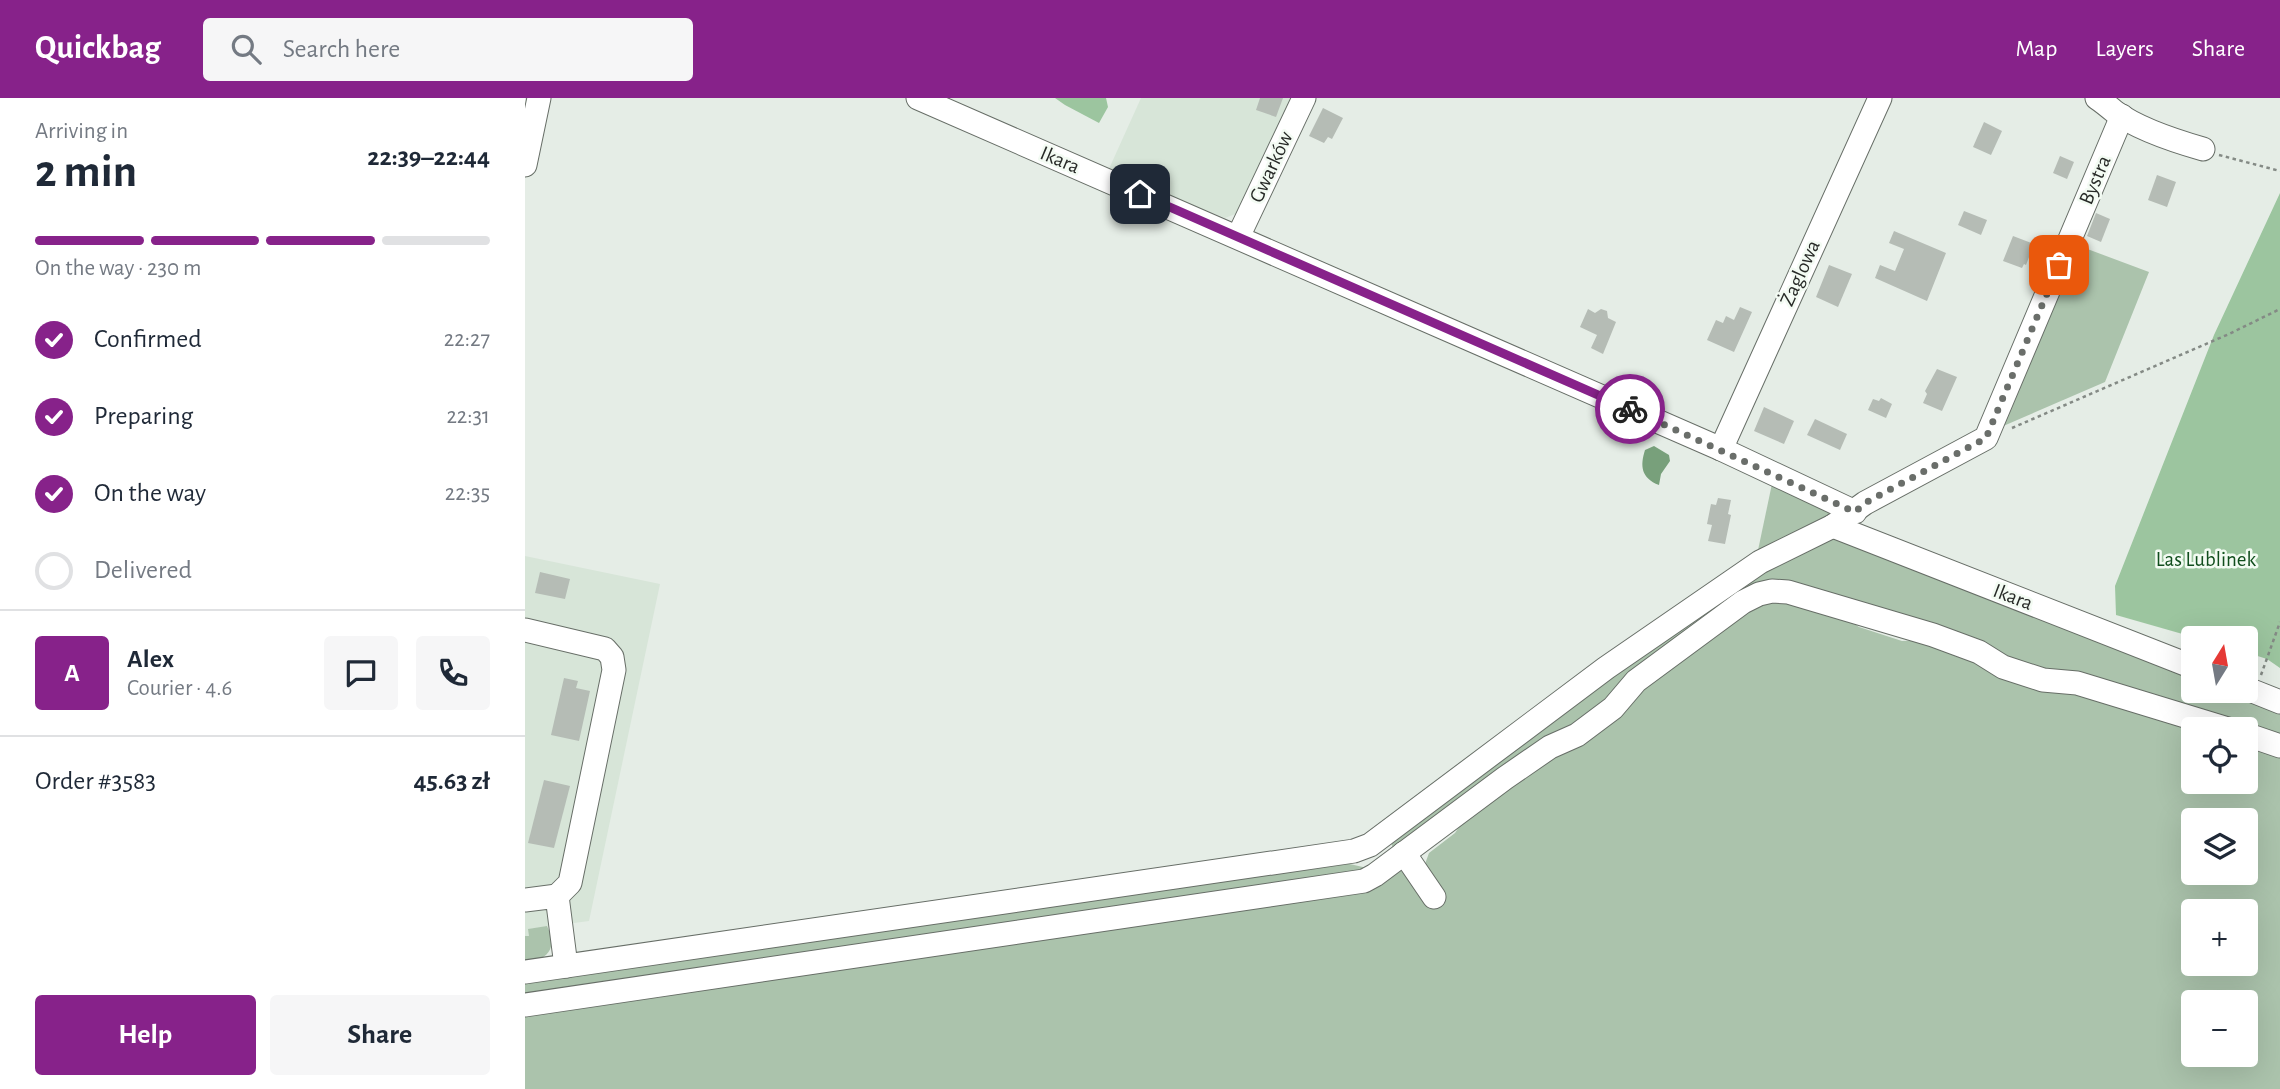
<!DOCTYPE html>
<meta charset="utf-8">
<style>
:root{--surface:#fff;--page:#f6f6f7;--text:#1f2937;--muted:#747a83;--line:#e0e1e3;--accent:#87228a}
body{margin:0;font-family:"Alegreya Sans",sans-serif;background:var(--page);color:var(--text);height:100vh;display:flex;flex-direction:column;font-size:26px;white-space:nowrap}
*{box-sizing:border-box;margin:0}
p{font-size:23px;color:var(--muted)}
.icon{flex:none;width:38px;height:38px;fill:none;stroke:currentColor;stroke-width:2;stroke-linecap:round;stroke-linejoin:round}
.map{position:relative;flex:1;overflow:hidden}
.details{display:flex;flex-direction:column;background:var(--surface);width:525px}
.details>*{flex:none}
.needle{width:46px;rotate:11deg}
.fabs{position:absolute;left:1656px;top:528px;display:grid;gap:14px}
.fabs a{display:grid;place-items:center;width:77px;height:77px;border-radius:7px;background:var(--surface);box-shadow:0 7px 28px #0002;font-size:35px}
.pin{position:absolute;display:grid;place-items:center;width:60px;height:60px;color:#fff;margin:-30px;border-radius:14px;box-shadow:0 4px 10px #0006}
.courier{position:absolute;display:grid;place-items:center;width:70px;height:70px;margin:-35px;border:5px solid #87228a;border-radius:50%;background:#fff;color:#222;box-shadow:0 2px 9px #0007}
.head em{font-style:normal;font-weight:700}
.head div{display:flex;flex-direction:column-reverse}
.head{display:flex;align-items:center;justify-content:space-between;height:119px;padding:0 35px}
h1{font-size:46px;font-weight:700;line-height:52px}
.bar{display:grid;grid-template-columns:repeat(4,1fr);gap:10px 7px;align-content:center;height:84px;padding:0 35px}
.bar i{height:9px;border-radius:5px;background:var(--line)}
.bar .active{background:var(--accent)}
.bar p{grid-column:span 4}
.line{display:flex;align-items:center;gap:18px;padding:0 35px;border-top:2px solid var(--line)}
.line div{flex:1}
.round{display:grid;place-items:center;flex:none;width:74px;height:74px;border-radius:7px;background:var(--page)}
ol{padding:0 35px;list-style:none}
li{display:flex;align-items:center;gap:21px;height:77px}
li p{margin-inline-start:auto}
li .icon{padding:7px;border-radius:50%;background:var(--accent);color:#fff;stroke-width:4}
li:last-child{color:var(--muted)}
li i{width:38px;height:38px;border:4px solid var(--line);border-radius:50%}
.action{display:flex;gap:14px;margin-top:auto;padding:14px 35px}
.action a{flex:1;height:80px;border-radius:7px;background:var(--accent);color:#fff;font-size:28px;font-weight:700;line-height:80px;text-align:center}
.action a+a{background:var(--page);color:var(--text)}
header{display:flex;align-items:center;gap:42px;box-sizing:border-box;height:98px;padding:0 35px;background:var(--accent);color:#fff}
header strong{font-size:33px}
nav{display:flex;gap:38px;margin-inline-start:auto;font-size:24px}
.search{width:490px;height:63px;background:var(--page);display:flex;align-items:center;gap:18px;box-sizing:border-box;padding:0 24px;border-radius:7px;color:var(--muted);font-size:26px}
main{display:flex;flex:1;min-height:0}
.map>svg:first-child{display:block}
</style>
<header>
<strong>Quickbag</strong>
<div class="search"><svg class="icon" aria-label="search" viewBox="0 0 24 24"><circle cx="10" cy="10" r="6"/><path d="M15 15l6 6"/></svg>Search here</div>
<nav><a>Map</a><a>Layers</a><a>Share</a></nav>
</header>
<main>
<section class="details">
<div class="head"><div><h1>2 min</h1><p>Arriving in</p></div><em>22:39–22:44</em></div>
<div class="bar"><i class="active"></i><i class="active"></i><i class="active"></i><i></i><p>On the way · 230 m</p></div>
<ol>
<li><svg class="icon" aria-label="check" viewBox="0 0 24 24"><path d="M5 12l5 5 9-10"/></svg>Confirmed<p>22:27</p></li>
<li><svg class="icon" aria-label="check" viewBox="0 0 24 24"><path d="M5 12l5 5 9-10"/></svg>Preparing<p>22:31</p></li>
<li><svg class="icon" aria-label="check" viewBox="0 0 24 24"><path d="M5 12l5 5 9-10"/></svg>On the way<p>22:35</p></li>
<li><i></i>Delivered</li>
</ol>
<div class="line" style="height:126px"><b class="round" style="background:var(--accent);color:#fff">A</b><div><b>Alex</b><p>Courier · 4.6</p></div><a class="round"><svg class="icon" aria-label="chat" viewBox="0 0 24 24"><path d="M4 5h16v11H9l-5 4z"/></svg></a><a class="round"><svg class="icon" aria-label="phone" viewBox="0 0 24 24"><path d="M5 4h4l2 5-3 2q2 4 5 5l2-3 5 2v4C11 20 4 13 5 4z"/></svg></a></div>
<div class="line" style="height:91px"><div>Order #3583</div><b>45.63 zł</b></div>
<div class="action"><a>Help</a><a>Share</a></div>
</section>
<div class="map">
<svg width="1755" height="991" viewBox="0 0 1755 991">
<rect width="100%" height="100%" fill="#e5ede6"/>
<g fill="#d7e5d8">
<path d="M616 0H766L713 115 700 120 583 73Z"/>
<path d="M0 458 135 486 64 823 4 831V838H0Z"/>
</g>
<g fill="#abc3ac" fill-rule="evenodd">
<path d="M1549 146 1624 174 1580 284 1469 332Z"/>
<path d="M1248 381 1315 413 1232 457Z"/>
<path d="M1309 440 1668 576V593H1712L1755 611V640L1530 576 1257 487 868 750 866 745 867 738 1235 471Z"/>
<path d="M1244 501 1311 512 1334 529 1377 543 1405 542 1668 632V684H1720V641L1755 652V991H0V912L133 893 131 900 159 895V888L874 772 878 774 900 766 904 755 930 735 945 712 1150 559ZM1668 723H1720V775H1668ZM1668 814H1720V866H1668ZM1668 905H1720V957H1668Z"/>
<path d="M812 763 842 770 844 774 0 903V882Z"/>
<path d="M22 828C34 852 21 861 0 867V838H4L3 831Z"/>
</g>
<g fill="#9cc59f">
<path d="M530 0H581L583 9 574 25 540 7Z"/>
<path d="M1755 95V570L1742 561 1720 554V541H1675L1591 517 1590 488 1689 237Z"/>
</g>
<path fill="#78a07b" d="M1129 348 1144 357 1145 363 1136 376 1134 387C1116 380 1115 368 1120 352Z"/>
<g fill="#b5bcb5">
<path d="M735 0H758L751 19 731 12Z"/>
<path d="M798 10 818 20 807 41 803 39 799 45 784 38Z"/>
<path d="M1459 24 1477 33 1466 57 1448 49Z"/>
<path d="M1535 58 1549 64 1542 81 1528 75Z"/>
<path d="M1632 77 1651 84 1642 109 1623 102Z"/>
<path d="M1439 113 1462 122 1456 137 1433 127Z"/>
<path d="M1571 115 1585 121 1576 144 1562 138Z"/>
<path d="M1369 133 1421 155 1402 203 1350 180 1355 167 1370 173 1379 151 1364 145Z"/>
<path d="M1488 138 1509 146 1501 167 1499 166 1497 170 1478 163Z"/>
<path d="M1304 167 1327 176 1313 209 1291 199Z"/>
<path d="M1215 209 1227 214 1209 254 1182 242 1191 222 1198 225 1201 218 1209 222Z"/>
<path d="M1063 211 1070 215 1076 211 1082 213 1083 220 1091 224 1078 256 1066 250 1072 237 1055 229Z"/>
<path d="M1412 271 1432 279 1417 313 1398 305 1402 296 1400 293Z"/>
<path d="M1356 300 1367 306 1361 320 1343 312 1348 301 1354 303Z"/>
<path d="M1239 309 1269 323 1259 346 1229 333Z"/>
<path d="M1290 321 1322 336 1315 352 1282 337Z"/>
<path d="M1193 400 1206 402 1203 416 1206 417 1200 446 1183 443 1187 427 1182 426 1186 406 1191 407Z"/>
<path d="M15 474 45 481 40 501 10 495Z"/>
<path d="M39 580 53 583 51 590 65 593 54 643 26 637Z"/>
<path d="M19 682 45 688 29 750 3 745Z"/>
</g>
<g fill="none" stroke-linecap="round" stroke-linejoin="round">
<g stroke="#676e67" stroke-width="25">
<g id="minor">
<path d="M393 0 1196 351 1330 414"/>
<path d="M1572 0C1578 4 1584 9 1590 14 1613 31 1650 43 1678 51"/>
<path d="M0 67 14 0"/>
<path d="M713 139 779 0"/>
<path d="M1196 351 1355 0"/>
<path d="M1308 428 1668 569"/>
<path d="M0 532 80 551 87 559 89 572 45 785 32 798"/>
<path d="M1720 590 1755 604"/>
<path d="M1720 636 1755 648"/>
<path d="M879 755 909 799"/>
<path d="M0 802 32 798 41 868"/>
<path d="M0 874 829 753 845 747 1081 570 1235 464 1308 428 1340 405 1461 340 1597 18"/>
<path d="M0 907 839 783 850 777 980 680 1025 649 1052 637 1088 610 1111 583 1218 504 1234 496 1247 493 1263 494 1408 537 1454 554 1478 569 1518 582 1552 585 1706 632"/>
</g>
</g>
<g stroke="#848a85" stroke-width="2.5" stroke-dasharray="3.5 3.5" stroke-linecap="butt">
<path d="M1694 57 1755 73"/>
<path d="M1487 330 1704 236 1755 211"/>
<path d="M1736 577 1755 524"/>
</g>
<use href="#minor" stroke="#fff" stroke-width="23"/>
</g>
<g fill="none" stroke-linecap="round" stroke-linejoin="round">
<path stroke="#6a6e6a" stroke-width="7" stroke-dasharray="0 12.6" d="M1105 311 1330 414 1340 405 1461 340 1534 167"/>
<path stroke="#87228a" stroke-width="9" d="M615 96 1105 311"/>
</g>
<g text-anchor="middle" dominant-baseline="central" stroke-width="5" stroke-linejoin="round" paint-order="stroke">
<g font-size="21" fill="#272a27" stroke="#f3fbf3">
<text transform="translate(535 62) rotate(23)">Ikara</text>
<text transform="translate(746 69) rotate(-65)">Gwarków</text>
<text transform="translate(1570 82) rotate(-67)">Bystra</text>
<text transform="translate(1275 175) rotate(-66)">Żaglowa</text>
<text transform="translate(1488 499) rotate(21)">Ikara</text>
</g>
<g font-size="21" fill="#114e1d" stroke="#f3fbf3">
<text x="1681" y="461">Las Lublinek</text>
</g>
</g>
</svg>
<div class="fabs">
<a><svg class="needle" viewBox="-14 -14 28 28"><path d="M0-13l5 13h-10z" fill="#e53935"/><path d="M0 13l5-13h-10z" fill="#747a83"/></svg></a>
<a><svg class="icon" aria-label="locate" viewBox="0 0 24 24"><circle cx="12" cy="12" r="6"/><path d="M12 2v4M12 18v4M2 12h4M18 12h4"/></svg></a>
<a><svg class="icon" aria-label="layers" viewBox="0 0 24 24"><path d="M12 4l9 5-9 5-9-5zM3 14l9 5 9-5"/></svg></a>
<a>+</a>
<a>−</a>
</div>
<div class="pin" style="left:1534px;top:167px;background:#ea580c"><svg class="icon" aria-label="bag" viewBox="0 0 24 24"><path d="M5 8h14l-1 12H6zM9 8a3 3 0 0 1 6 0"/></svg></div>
<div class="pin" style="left:615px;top:96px;background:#1f2937"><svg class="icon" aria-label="home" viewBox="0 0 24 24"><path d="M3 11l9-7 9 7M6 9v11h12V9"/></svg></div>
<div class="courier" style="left:1105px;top:311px"><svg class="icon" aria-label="bike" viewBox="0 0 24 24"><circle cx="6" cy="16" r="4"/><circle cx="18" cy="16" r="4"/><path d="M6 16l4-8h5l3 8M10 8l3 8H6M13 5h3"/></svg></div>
</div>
</main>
